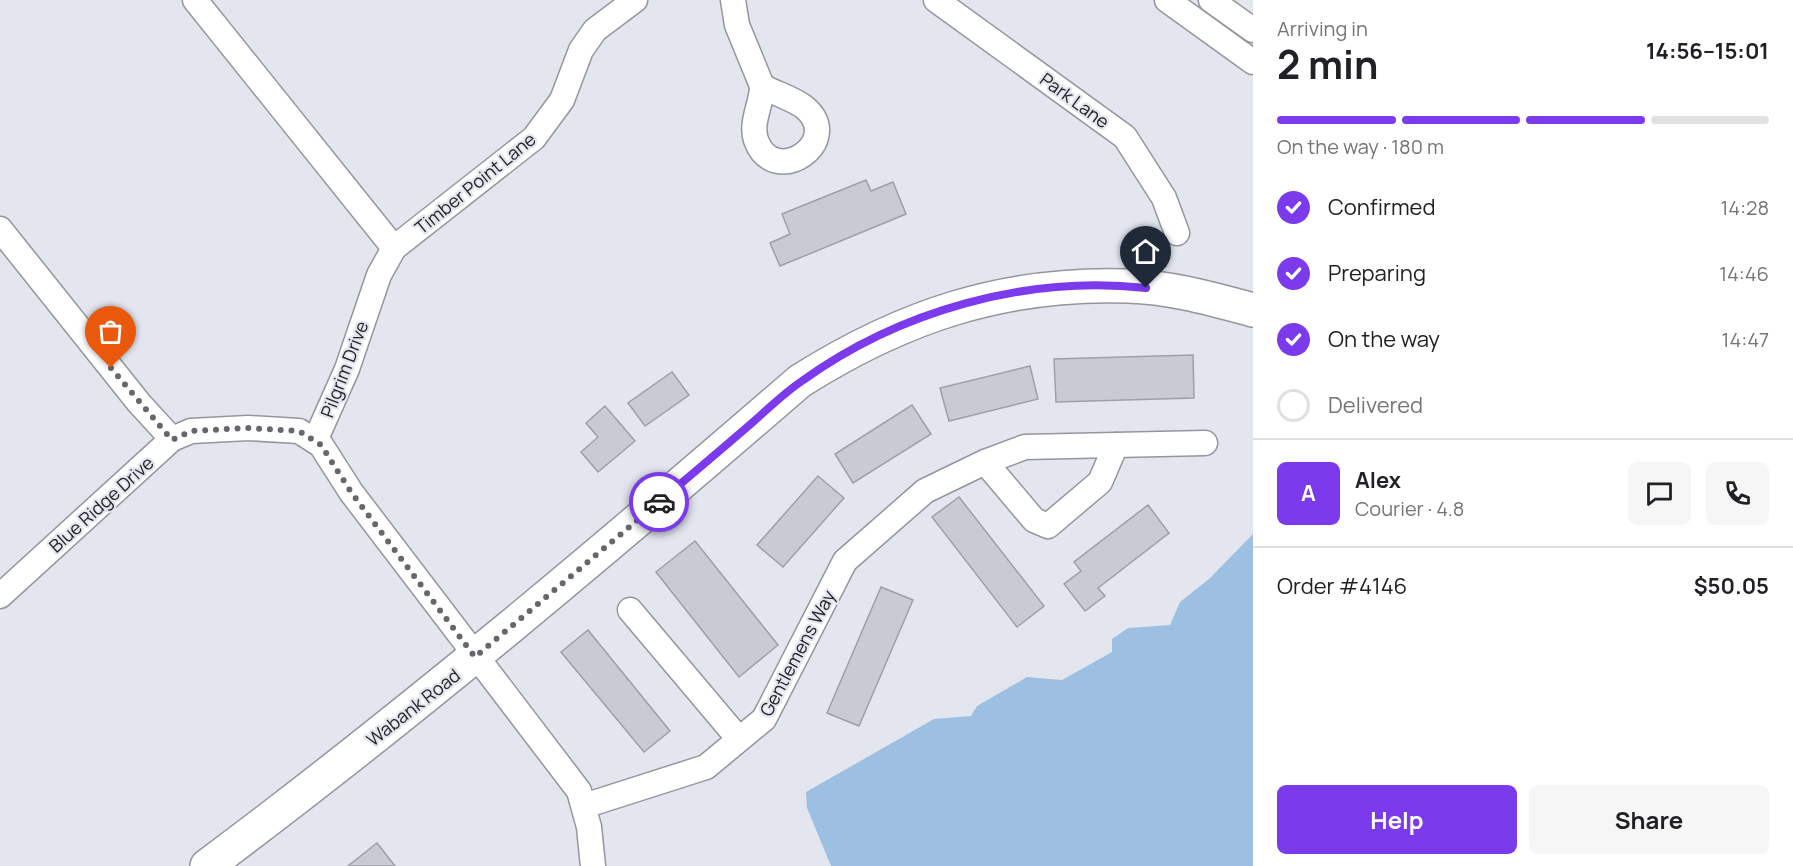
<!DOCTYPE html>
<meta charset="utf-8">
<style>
:root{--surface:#fff;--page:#f6f6f6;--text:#202124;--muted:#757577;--line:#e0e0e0;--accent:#7c3aed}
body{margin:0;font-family:Manrope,sans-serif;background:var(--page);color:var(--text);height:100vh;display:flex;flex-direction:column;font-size:22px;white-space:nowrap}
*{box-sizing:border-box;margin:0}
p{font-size:20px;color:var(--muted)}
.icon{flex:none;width:33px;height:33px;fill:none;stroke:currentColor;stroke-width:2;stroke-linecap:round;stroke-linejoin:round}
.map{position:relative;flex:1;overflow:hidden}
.panel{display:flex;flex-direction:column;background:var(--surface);width:540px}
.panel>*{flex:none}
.pin{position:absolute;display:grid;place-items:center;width:51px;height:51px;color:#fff;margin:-62px -26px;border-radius:50% 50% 50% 0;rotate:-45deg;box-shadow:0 0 6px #0007}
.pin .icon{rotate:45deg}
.courier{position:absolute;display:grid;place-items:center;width:60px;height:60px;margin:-30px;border:4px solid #7c3aed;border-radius:50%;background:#fff;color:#222;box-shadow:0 2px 8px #0007}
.head em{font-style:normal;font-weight:700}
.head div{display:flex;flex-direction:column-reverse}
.head{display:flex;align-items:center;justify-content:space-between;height:102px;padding:0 24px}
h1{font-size:39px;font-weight:700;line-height:45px}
.bar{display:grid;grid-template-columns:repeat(4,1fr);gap:9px 6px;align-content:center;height:72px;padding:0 24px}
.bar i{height:8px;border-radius:4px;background:var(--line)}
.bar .on{background:var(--accent)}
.bar p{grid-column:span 4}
.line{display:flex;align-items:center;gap:15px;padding:0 24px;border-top:2px solid var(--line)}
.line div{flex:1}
.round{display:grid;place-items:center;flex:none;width:63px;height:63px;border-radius:9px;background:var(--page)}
ol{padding:0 24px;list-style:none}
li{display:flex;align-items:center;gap:18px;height:66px}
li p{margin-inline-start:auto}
li .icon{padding:6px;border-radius:50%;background:var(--accent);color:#fff;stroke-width:4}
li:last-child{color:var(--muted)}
li i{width:33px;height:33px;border:3px solid var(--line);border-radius:50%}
.primary-button{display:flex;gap:12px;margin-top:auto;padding:12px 24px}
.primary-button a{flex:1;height:69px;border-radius:9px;background:var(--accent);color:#fff;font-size:24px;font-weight:700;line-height:69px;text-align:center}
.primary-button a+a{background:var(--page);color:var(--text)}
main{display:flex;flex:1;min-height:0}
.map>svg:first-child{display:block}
</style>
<main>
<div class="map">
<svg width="1253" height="866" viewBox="0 0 1253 866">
<rect width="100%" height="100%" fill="#e3e6ef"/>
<path fill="#9dc0e2" d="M1253 534V866H831L807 808 806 792 934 719 971 716 977 706 1027 677 1062 680 1112 652V639L1128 628 1170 625 1180 602 1209 579Z"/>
<g fill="#c8cbd4" stroke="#9da0a8" stroke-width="1.5">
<path d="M866 180 871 191 893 182 906 214 780 266 770 243 790 234 782 214Z"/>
<path d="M1193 355 1194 398 1056 402 1054 359Z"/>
<path d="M1030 366 1038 399 949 421 940 388Z"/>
<path d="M672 372 689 395 645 426 628 403Z"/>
<path d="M912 405 931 434 853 483 835 454Z"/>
<path d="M605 406 635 441 598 472 581 452 598 437 586 423Z"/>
<path d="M818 476 844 498 783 567 757 545Z"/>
<path d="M959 497 1044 606 1017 627 932 517Z"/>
<path d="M1148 505 1169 533 1098 588 1105 596 1085 611 1064 584 1081 571 1074 562Z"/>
<path d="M695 541 778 645 739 677 656 572Z"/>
<path d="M881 587 913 600 859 726 827 713Z"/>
<path d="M588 630 670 731 644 752 561 652Z"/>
<path d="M377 843 395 866H348Z"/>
</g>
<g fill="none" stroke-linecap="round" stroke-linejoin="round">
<g stroke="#94969f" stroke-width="27">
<g id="street">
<path d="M195 0 394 248"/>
<path d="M733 0 737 25 762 86"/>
<path d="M936 0 1125 137 1164 198 1177 233"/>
<path d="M1167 0 1253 62"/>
<path d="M1211 0 1253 30"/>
<path d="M762 86C774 93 794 99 804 107 846 141 774 190 756 140 750 122 762 104 762 86Z"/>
<path d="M0 229 139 403 172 439"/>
<path d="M315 441 347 369 379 275 394 248 534 138 562 100 581 50 595 30 635 0"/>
<path d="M985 462 1034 520 1048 526 1100 482 1116 445"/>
<path d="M0 596 172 439 191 431 248 428 299 431 321 445 351 492 579 791 589 827 593 866"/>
<path d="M630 610 738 738"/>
<path d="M584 806 706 767 764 719 845 561 925 491 985 462 1025 447 1205 443"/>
</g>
</g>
<g stroke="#94969f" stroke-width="36">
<path id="secondary" d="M207 866C412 713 607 548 800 381 903 316 1004 282 1128 286 1170 287 1212 299 1253 310"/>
</g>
<use href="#street" stroke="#fff" stroke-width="24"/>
<use href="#secondary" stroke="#fff" stroke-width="33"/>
</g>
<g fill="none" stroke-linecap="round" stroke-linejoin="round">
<path stroke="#66676c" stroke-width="6" stroke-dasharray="0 10.8" d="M111 368 172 440 191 431 248 428 299 431 321 445 351 492 475 657 659 502"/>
<path stroke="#7c3aed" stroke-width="8" d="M659 502C691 475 722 449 753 422 769 408 784 393 802 381 899 311 1026 275 1146 288"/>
</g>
<g text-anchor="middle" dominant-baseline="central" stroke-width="4.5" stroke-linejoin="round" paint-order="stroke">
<g font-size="18" fill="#222326" stroke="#e3e6ef">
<text transform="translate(1075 100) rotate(36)">Park Lane</text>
<text transform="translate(475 183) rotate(-39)">Timber Point Lane</text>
<text transform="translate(344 369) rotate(-69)">Pilgrim Drive</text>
<text transform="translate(101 504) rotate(-42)">Blue Ridge Drive</text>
<text transform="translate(797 653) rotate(-62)">Gentlemens Way</text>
<text transform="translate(413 707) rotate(-38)">Wabank Road</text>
</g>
</g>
</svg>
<div class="pin" style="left:111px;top:368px;background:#ea580c"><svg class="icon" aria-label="bag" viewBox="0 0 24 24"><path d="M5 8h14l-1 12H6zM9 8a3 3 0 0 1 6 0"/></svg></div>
<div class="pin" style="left:1146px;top:288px;background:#1f2937"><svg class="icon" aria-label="home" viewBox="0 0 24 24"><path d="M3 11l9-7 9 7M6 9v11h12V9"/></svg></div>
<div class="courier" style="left:659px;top:502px"><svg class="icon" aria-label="car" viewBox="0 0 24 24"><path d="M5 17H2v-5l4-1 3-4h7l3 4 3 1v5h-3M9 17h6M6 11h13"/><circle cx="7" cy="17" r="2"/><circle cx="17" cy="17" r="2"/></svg></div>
</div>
<section class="panel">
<div class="head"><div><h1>2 min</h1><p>Arriving in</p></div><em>14:56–15:01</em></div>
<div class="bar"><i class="on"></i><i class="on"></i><i class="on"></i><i></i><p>On the way · 180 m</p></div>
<ol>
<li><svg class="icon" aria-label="check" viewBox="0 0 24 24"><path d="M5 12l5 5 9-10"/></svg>Confirmed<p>14:28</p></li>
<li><svg class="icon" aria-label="check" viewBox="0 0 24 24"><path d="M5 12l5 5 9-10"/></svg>Preparing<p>14:46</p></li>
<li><svg class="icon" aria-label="check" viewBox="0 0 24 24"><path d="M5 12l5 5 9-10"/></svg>On the way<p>14:47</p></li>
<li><i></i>Delivered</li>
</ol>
<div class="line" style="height:108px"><b class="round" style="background:var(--accent);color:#fff">A</b><div><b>Alex</b><p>Courier · 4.8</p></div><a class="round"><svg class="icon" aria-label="chat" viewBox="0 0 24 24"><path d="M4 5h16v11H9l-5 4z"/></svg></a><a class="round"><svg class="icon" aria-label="phone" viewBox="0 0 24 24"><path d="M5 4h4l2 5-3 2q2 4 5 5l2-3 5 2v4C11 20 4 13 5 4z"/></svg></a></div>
<div class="line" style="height:78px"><div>Order #4146</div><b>$50.05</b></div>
<div class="primary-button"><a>Help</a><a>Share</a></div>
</section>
</main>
